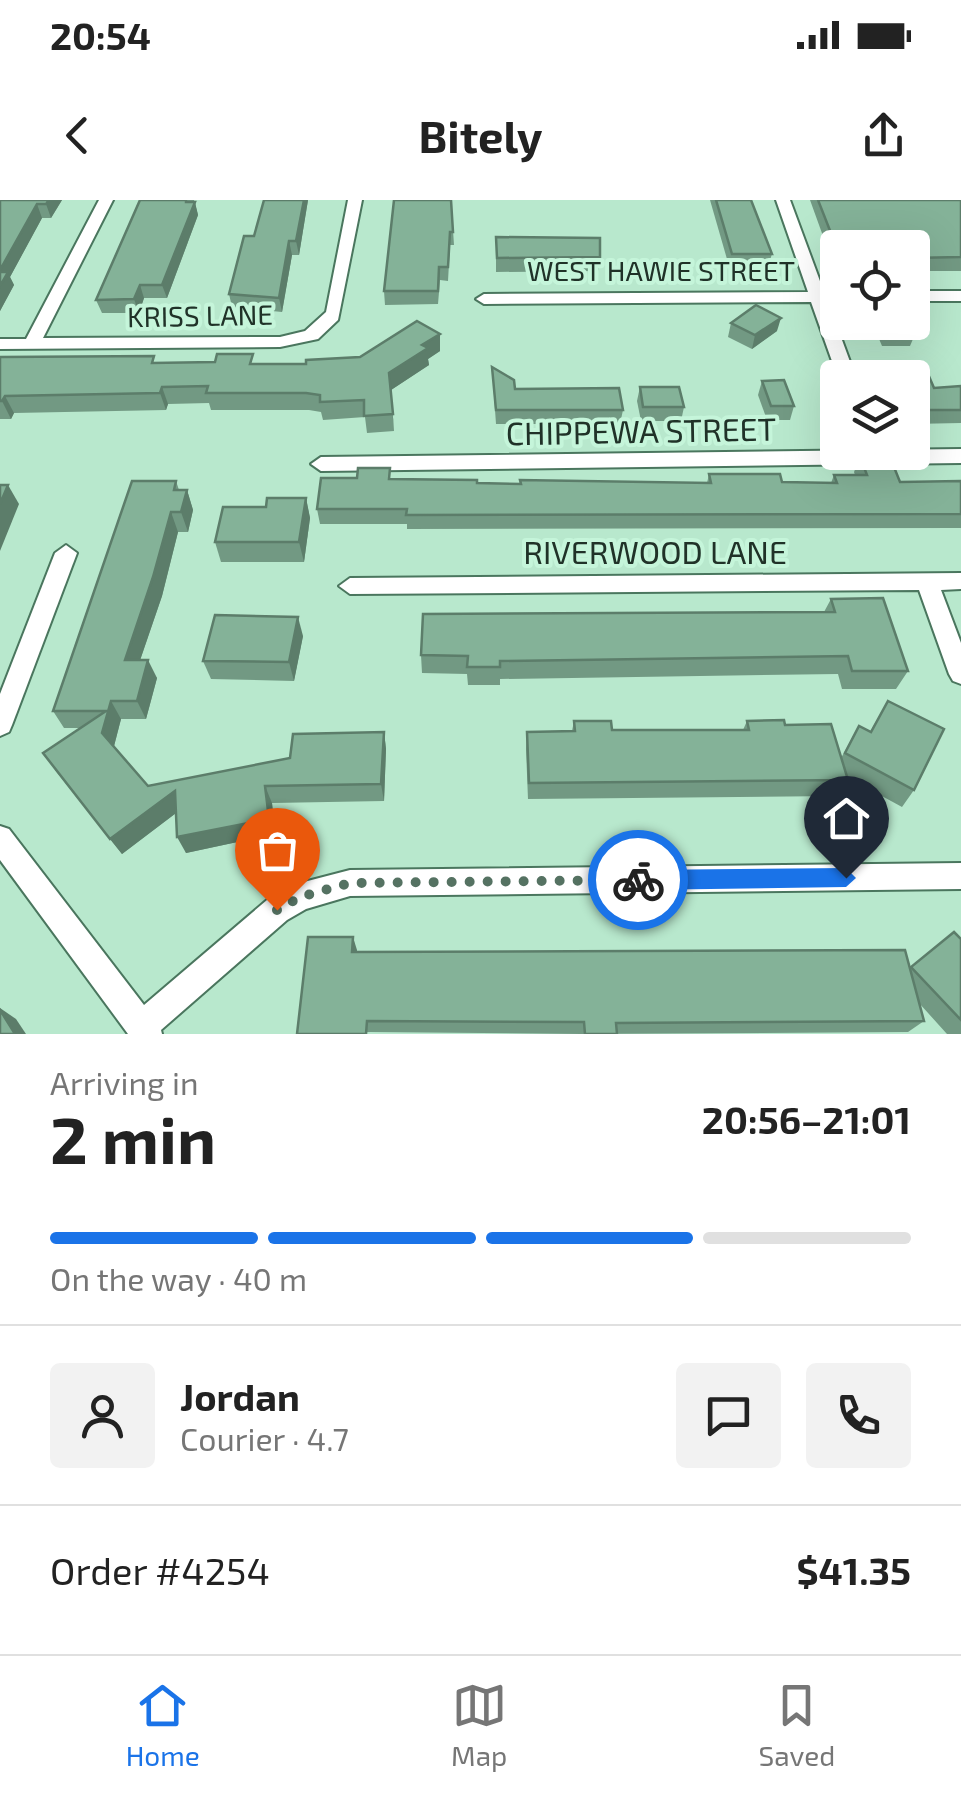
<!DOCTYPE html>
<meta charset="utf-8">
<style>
:root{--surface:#fff;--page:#f2f2f2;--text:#222;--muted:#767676;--line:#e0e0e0;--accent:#1a73e8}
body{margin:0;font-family:"Exo 2",sans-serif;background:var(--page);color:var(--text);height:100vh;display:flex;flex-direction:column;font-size:38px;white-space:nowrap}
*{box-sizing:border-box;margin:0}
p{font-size:32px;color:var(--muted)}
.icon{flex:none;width:55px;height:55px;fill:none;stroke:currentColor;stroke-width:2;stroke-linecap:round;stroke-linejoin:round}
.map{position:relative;height:834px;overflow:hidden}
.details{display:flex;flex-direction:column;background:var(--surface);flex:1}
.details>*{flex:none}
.buttons{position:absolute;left:820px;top:30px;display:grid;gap:20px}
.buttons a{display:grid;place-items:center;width:110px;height:110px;border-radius:10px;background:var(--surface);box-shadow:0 10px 40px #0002;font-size:50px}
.pin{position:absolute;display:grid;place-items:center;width:85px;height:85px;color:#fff;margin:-102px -42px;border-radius:50% 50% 50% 0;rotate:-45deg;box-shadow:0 0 10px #0007}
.pin .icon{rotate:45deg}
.courier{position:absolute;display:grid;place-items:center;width:100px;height:100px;margin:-50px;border:8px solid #1a73e8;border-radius:50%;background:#fff;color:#222;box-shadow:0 2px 12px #0007}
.overview em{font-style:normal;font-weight:700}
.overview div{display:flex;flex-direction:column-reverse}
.overview{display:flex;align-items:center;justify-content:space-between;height:170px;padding:0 50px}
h1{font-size:65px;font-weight:700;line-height:75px}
.bar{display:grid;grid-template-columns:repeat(4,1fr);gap:15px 10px;align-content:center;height:120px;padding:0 50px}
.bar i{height:12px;border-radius:8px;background:var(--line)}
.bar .selected{background:var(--accent)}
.bar p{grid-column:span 4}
.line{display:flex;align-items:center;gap:25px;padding:0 50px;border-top:2px solid var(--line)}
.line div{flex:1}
.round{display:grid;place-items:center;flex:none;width:105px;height:105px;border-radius:10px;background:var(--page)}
.status{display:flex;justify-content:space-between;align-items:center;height:70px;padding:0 50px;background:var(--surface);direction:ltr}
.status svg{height:28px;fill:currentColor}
header{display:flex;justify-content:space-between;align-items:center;height:130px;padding:0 50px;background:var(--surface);font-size:45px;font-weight:700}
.dock{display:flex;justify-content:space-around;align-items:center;height:140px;border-top:2px solid var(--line);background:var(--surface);font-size:28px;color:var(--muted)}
.dock a{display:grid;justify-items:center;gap:5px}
.dock .selected{color:var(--accent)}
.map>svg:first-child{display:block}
</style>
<div class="status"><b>20:54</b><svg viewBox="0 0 49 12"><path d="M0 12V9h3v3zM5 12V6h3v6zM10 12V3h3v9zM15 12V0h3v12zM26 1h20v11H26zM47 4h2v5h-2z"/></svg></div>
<header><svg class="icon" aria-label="back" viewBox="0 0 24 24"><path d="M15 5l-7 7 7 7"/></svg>Bitely<svg class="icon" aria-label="share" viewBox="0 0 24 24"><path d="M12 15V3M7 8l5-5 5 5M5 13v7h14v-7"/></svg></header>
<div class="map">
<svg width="961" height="834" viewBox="0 0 961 834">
<rect width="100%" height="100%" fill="#b8e8cd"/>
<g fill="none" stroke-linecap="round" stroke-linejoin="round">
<g stroke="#4a765e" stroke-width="4">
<g id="minor">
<path d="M99 0H113L43 138 280 137 305 131 326 112 348 0H362L338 120 318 139 280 147 0 149V139H26Z"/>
<path d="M776 0H790L824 92H838V102H828L856 178H838L811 102 484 104 476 99 484 94 808 92Z"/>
<rect x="912" y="91" width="49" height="10"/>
<path d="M961 249V263L321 271 311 264 321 257Z"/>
<path d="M66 345 77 353 12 525 9 532 0 536V494L55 353Z"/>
<path d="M961 373V389L941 390 961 443V484L953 481 949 474 919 390 350 394 339 386 350 378Z"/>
<path d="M0 626 9 629 144 805 267 700 300 683 350 670 961 663V689L350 696 306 709 287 720 161 830 162 834H128L0 660Z"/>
</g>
</g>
<use href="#minor" fill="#fff" fill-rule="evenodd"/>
</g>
<g fill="#729983">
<path d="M0 0H62L51 18H42L10 77 14 85 0 111Z"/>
<path d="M140 0H194L198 15 167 98H144L139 113H102L96 100Z"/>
<path d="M264 0H308L299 55H292L282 112 232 107 229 94 257 30Z"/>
<path d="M451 0 454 45H450L448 81 440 80 438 104 385 105 384 91Z"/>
<path d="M710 0H751L772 54 768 66H729Z"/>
<path d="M810 0H961V71H912V48H838V72H836Z"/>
<path d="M496 37 600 57 598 71 496 72Z"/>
<path d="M872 122H912L916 132 910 146H882Z"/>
<path d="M731 123 777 131 752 149 728 137Z"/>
<path d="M440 134V151L428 159 429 165 391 190 394 231 367 233 365 217 323 220 321 212 309 210H211L209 203 168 204 166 210 14 213 11 219H0V157L157 163 306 164 360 157Z"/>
<path d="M492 167 515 189 623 210 620 224H496Z"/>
<path d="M898 173 928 174 934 188 961 186V223L912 224V178H896Z"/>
<path d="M762 181 794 206 790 220H767L758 195Z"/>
<path d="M640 187 684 207 681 221H641L637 201Z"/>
<path d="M860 257 900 282 961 281V328L407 329V324H320L317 309 391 279 477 283H707L709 274 782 282 831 283 834 275H855L854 272Z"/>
<path d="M176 281 179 290H187L193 310 188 332H178L162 396 140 460 157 478 146 519H121L114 546 148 586 290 558 384 532 386 549 384 601 272 603 275 634 186 653 176 613 122 654 55 570 80 528H64L53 511Z"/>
<path d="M306 298 310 318 304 362H221L215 342 266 307Z"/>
<path d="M831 399 908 471 896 489H842L838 474 500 479V485H468L467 474 422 473 421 455 824 412Z"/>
<path d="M303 436 294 481 211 479 203 461Z"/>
<path d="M888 501 914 590 902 607 847 577 848 580 837 596 528 599 526 549 527 532 572 531 574 521 612 530H743L747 521 785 525 841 558 859 526 870 532Z"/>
<path d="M954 732 961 739V834H947L919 803 924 821 908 832 581 834 371 832 297 834 357 750V752L910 768Z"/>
</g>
<g fill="#5c7d6a">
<path d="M49 0H62L51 18 46 4Z"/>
<path d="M304 0H308L299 55 296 41Z"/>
<path d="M195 2 198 15 167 98 162 85Z"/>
<path d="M37 4 42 18 10 77 14 85 0 111V70Z"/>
<path d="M289 41 292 55 282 112 279 98Z"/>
<path d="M140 85 144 98 139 113 134 99Z"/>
<path d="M781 118 777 131 752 149 755 135Z"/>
<path d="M440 134V151L428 159 429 165 391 190 394 231 389 173 422 145Z"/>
<path d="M162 187 168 204 166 210 160 193Z"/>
<path d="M5 196 14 213 11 219 2 201Z"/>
<path d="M8 285 19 304 0 351V304Z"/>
<path d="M187 290 193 310 188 332 181 312Z"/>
<path d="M306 298 310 318 304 362 299 342Z"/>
<path d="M171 312 178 332 162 396 134 478 125 460Z"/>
<path d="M298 417 303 436 294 481 289 462Z"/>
<path d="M148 460 157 478 146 519 137 501Z"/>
<path d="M111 501 121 519 113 550 102 533Z"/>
<path d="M384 532 386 549 384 601 381 584Z"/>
<path d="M265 586 272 603 275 634 186 653 177 637Z"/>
<path d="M175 591 184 607 122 654 110 639Z"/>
<path d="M353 737 357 750 356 765 352 752Z"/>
<path d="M0 808 16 819 26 834H15L0 817Z"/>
</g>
<g fill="#84b298" stroke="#5c7d6a" stroke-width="2.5">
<path d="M0 0H49L46 4H37L0 70Z"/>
<path d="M140 0H186V2H195L162 85H140L134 99 96 100Z"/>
<path d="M264 0H304L296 41H289L279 98 229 94 244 36H254Z"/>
<path d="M394 0H451L453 32H450L448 67H439L438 91H384Z"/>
<path d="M716 0H751L772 54H732Z"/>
<path d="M818 0H961V57L912 58V48H838V51Z"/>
<path d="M496 37 600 38V57L497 58Z"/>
<path d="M0 72H8L0 86Z"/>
<path d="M756 105 781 118 755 135 731 123Z"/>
<path d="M417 121 440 134 422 145 428 148 389 173 393 214 364 216V200L320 202V195L306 193H206L208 186 162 187 160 193 5 196 2 201H0V157L154 156 152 163 215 162 217 154H253L250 164H306V160L360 157Z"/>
<path d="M884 122H912L916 132H888Z"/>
<path d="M492 167 514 180 515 189 619 188 623 210H496Z"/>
<path d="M898 173 928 174 934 188 961 186V210H914L912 178H900Z"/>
<path d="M784 180 794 206H771L762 181Z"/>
<path d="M640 187H679L684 207H643Z"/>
<path d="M860 257H890L900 282 961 281V314L406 315 407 309H317L321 278H357L358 268H390L389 279 477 280V283L521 284 520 280 711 283 709 274H780L782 282 837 283 834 275H867Z"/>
<path d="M132 281H176L174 290H187L181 312H171L153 377 125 460H148L137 501H111L102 533 148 586 290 558 293 534 384 532 381 584 265 586 269 619 177 637 175 591 110 639 43 553 106 511H53Z"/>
<path d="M0 285H8L0 304Z"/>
<path d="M267 298H306L299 342H215L223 307H266Z"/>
<path d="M883 398 908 471H852L848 456 500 461V467H467L468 456 421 455 423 414 835 412 831 399Z"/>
<path d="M215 415 298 417 289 462 203 461Z"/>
<path d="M888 501 944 529 914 590 845 553 859 526 871 532Z"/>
<path d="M784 520 785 525 831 524 848 580 529 583 527 532 575 531 574 521H611L612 530H749L747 521Z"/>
<path d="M954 732 961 739V820L911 767Z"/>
<path d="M308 737H353L352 752 905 750 924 821 616 823 617 834H585L584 822 367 821 366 834H297Z"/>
<path d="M0 810 15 834H0Z"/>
</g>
<path fill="#1a73e8" d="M846 668 856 678 846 687 638 690 628 680 638 670Z"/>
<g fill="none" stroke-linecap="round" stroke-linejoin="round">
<path stroke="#557262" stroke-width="10" stroke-dasharray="0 18" d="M277 710 300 697 350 683 638 680"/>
</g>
<g text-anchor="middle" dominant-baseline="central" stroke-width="8" stroke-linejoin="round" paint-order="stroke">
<g font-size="28" fill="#203228" stroke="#c5f5da">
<text x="661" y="70">WEST HAWIE STREET</text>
<text transform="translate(200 115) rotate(-1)">KRISS LANE</text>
</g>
<g font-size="32" fill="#203228" stroke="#c5f5da">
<text transform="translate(641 230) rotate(-1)">CHIPPEWA STREET</text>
<text x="655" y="351">RIVERWOOD LANE</text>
</g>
</g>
</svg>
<div class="buttons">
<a><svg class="icon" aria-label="locate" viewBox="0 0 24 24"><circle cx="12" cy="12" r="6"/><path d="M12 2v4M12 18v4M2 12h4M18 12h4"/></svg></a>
<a><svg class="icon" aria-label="layers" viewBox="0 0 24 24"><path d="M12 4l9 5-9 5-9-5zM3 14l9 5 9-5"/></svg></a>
</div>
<div class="pin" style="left:277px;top:710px;background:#ea580c"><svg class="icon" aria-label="bag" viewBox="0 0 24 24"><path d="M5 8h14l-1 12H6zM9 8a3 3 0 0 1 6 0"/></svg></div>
<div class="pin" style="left:846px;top:678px;background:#1f2937"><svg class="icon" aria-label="home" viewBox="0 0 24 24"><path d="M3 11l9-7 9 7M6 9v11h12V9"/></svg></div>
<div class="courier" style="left:638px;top:680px"><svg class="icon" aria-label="bike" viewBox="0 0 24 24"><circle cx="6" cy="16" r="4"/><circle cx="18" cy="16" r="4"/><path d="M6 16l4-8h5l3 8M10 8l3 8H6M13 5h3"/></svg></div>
</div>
<section class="details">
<div class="overview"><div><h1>2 min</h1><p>Arriving in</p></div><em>20:56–21:01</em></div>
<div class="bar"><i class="selected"></i><i class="selected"></i><i class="selected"></i><i></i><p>On the way · 40 m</p></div>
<div class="line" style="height:180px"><a class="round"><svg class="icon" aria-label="person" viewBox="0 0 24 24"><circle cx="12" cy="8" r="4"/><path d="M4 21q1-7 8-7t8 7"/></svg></a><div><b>Jordan</b><p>Courier · 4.7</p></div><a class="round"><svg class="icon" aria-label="chat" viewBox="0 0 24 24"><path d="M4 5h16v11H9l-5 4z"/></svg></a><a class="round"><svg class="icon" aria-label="phone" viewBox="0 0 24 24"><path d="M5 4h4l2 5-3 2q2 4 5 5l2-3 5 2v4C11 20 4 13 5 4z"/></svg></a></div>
<div class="line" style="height:130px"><div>Order #4254</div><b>$41.35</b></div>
</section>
<nav class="dock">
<a class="selected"><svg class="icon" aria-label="home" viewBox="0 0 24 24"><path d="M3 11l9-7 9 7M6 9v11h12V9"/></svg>Home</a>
<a><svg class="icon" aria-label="map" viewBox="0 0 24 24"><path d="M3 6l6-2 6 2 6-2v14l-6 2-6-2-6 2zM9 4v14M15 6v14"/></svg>Map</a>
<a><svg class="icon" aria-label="saved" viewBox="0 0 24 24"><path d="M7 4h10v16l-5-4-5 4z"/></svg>Saved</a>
</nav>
